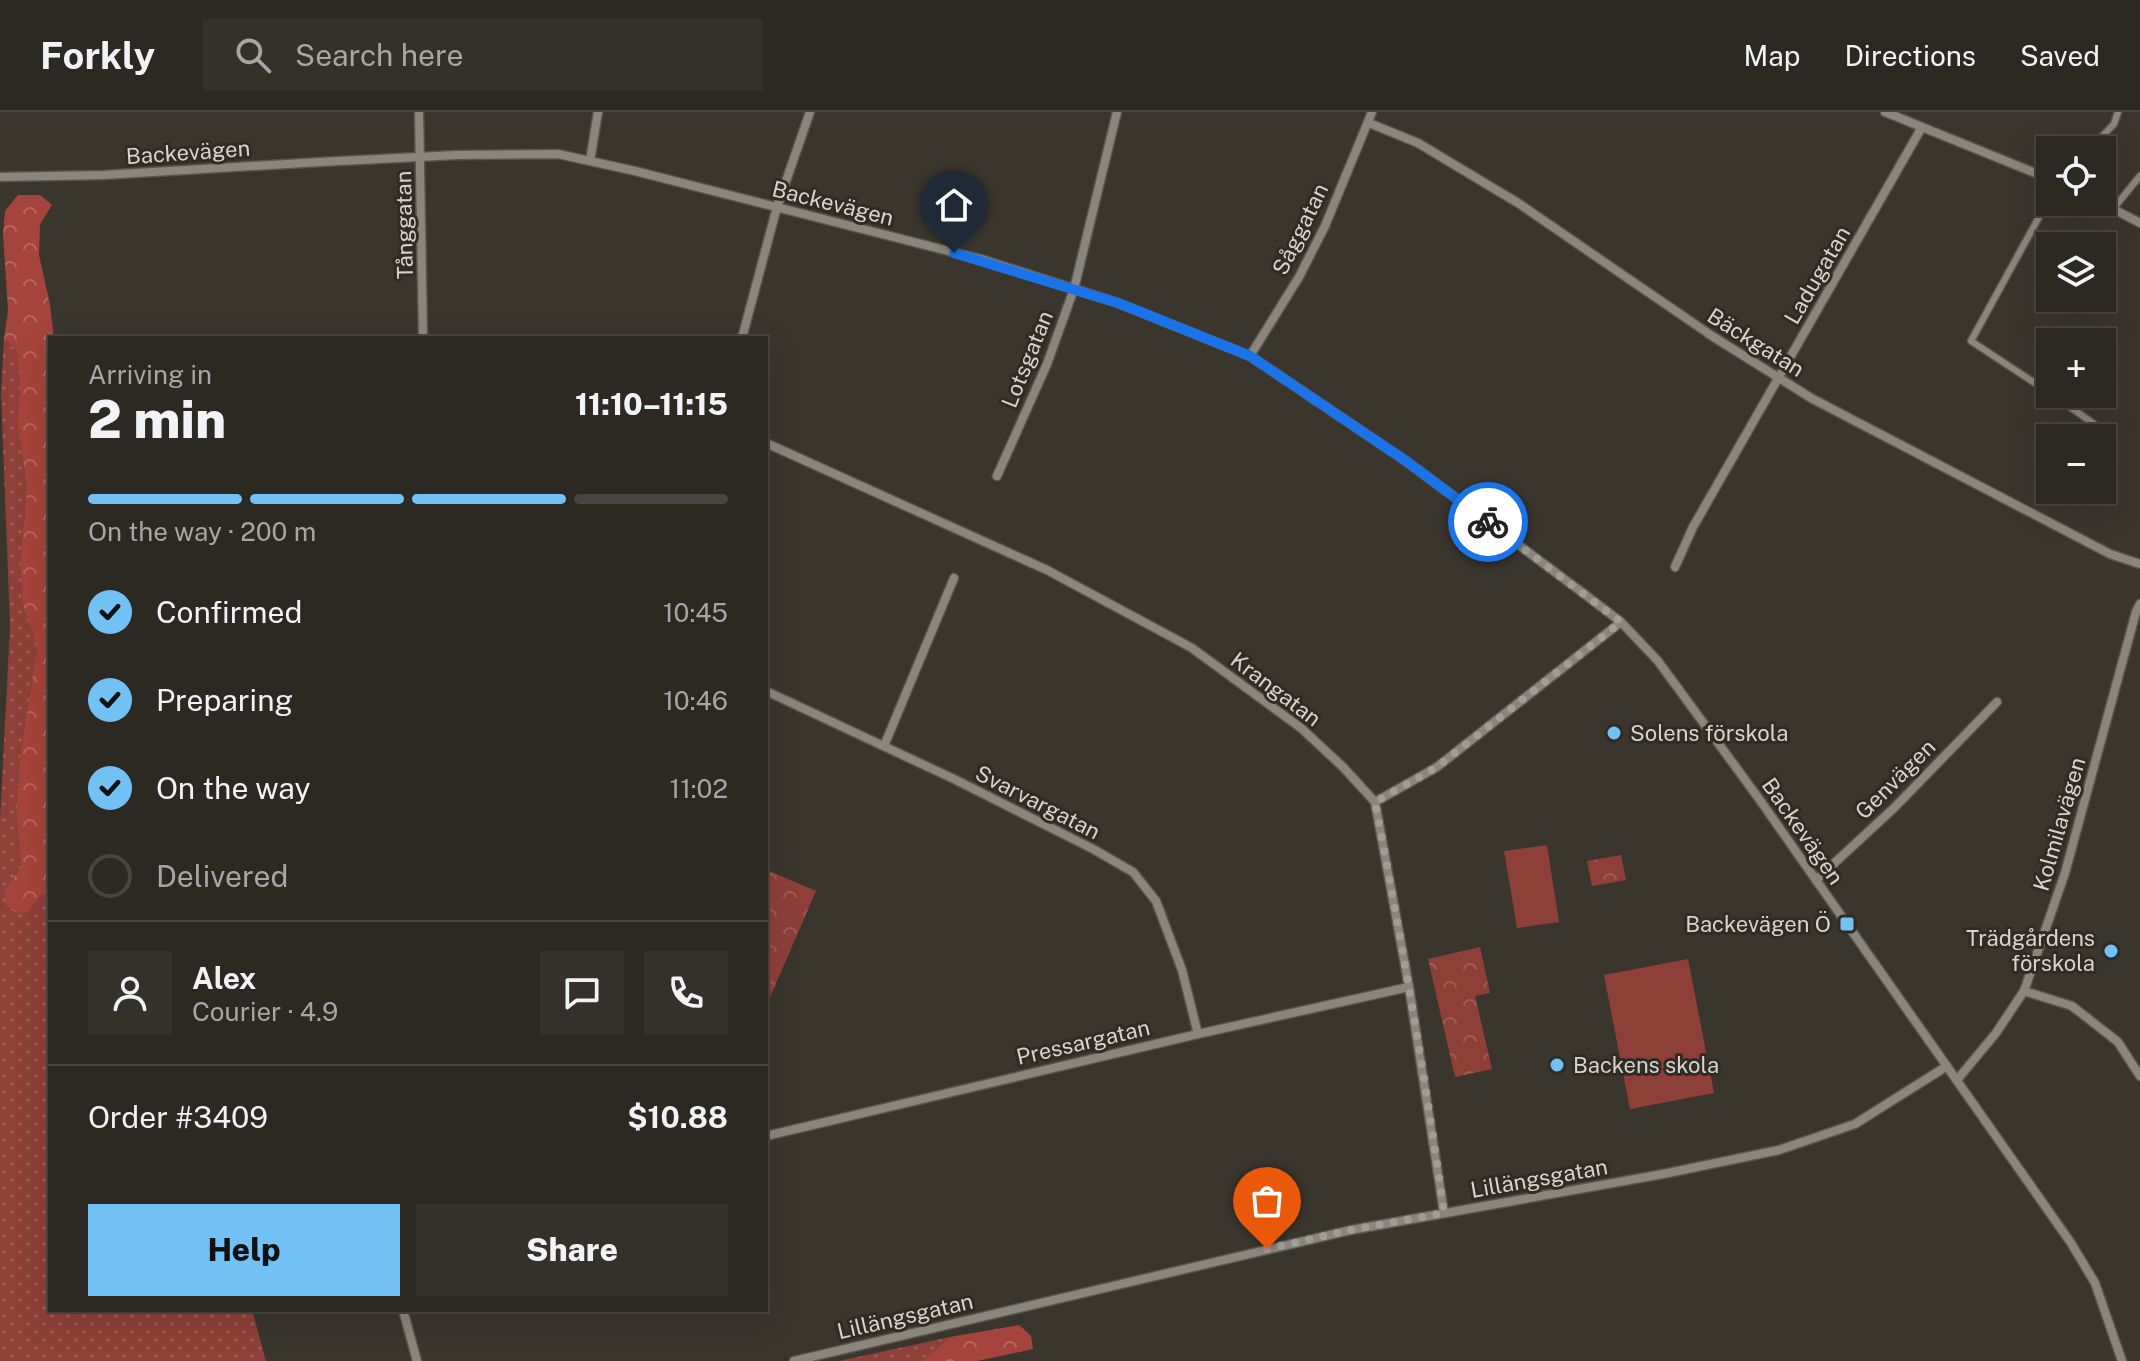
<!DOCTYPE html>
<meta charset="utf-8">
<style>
:root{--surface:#2c2822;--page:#34302a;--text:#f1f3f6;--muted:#a6a6a5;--line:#484440;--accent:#72c1f5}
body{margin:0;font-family:"Public Sans",sans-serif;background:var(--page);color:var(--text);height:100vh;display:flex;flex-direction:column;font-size:30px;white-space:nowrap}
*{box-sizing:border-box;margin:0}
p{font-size:26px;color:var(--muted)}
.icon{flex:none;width:44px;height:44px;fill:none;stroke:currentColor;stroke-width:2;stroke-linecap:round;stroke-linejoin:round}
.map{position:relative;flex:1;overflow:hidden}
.sheet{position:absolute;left:48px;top:224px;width:720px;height:976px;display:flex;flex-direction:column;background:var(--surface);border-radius:0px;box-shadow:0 8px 32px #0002,0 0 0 2px var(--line)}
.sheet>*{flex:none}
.fabs{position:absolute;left:2036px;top:24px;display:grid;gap:16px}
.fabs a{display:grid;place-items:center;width:80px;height:80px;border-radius:0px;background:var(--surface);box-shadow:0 8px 32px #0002,0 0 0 2px var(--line);font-size:40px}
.pin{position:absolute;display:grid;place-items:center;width:68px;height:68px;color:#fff;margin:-82px -34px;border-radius:50% 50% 50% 0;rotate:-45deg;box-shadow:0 0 8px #0007}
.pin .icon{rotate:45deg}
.courier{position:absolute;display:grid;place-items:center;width:80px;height:80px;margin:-40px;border:6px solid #1a73e8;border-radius:50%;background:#fff;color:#222;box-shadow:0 2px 10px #0007}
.summary em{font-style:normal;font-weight:800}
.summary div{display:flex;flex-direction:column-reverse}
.summary{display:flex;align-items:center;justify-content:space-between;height:136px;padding:0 40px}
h1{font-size:52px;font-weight:800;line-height:60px}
.bar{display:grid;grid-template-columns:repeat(4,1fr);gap:12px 8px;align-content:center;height:96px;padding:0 40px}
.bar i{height:10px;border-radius:6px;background:var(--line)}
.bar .selected{background:var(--accent)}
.bar p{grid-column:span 4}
.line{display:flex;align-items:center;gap:20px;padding:0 40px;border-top:2px solid var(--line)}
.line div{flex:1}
.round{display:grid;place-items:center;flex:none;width:84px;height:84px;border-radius:0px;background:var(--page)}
ol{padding:0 40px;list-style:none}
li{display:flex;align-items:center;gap:24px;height:88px}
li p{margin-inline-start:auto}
li .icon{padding:8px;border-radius:50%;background:var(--accent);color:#111;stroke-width:4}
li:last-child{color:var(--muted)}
li i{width:44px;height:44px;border:4px solid var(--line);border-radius:50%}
.primary-button{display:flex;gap:16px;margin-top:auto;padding:16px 40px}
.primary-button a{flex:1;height:92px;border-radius:0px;background:var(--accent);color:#111;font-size:32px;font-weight:800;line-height:92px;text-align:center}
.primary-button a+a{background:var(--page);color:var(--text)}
header{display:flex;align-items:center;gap:48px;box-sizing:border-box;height:112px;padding:0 40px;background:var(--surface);border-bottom:2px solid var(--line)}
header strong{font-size:38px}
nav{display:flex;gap:44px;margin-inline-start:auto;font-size:28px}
.search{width:560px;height:72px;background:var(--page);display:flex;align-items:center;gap:20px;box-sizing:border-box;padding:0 28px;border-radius:0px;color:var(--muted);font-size:30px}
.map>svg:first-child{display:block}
</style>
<header>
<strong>Forkly</strong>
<div class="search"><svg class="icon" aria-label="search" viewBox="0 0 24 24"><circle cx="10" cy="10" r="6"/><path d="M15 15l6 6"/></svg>Search here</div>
<nav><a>Map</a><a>Directions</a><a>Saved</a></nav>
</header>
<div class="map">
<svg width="2140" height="1249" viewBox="0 0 2140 1249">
<defs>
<pattern id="grass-dots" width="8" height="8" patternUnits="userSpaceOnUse" patternTransform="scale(2)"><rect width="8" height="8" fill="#8e4038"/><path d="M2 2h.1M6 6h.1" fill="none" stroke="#9d5b54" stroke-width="1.8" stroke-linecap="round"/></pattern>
<pattern id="forest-crowns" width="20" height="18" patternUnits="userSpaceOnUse" patternTransform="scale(2)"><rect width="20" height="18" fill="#a5443c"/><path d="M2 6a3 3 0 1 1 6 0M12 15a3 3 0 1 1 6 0" fill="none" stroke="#b56760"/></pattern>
<pattern id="park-crowns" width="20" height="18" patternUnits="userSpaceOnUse" patternTransform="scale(2)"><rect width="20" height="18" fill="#8e4038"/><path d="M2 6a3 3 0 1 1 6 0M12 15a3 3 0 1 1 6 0" fill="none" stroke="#9d5b54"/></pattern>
</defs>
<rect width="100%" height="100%" fill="#3a362e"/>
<g fill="url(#grass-dots)">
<path d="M4 227 17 239 19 251 20 275 17 309 27 377 20 449 22 489 37 535 21 638 16 697 21 756 5 776V792L26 802 50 773V1198H252L266 1249H0V708L10 514 1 281Z"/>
<path d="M950 1225 922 1249H839Z"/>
</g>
<g fill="url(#forest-crowns)">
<path d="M18 83H40L52 93 40 112 39 143 50 193 54 226H50V473L48 475 50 507V773L26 802 13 799 5 792V776L21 756 16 697 21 638 37 535 22 489 20 449 27 377 17 309 20 275 17 239 4 227 8 198 3 122 5 99Z"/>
<path d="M1019 1213 1031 1224 1033 1237 977 1249H922L950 1225Z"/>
</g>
<g fill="url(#park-crowns)">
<path d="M1621 743 1626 768 1592 774 1587 749Z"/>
<path d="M767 758 816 779 768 890 766 889Z"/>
<path d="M1480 835 1490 881 1475 884 1492 957 1455 965 1428 847Z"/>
</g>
<g fill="#8e4038">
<path d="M1547 733 1559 810 1517 816 1504 739Z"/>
<path d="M1688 847 1714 981 1630 997 1604 863Z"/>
</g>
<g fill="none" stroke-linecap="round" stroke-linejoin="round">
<g stroke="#58554e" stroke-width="9">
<g id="lane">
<path d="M2089 38 2114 12 2118 0"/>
<path d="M2050 85 1971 229 2050 281"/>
<path d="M2113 97 2140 64"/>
<path d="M2052 282 2094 312"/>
</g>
</g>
<g stroke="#58554e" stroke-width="11">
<g id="street">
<path d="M419 0 423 226"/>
<path d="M1885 0 2050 67"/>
<path d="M1369 11 1418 31 1518 91 1712 224 1811 286 2110 442 2140 452"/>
<path d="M590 49 598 0"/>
<path d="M0 65 103 63 320 50 457 43 558 42 635 59 984 148 1118 191 1250 244 1406 349 1583 481 1621 510 1658 549 1757 684 2071 1131 2095 1171 2122 1249"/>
<path d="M2100 90 2140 111"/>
<path d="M742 226 777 95 810 0"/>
<path d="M1250 244 1299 165 1325 114 1372 0"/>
<path d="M766 331 1047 458 1192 536 1301 616 1343 655 1375 690 1409 875 1444 1101"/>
<path d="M997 364 1047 252 1074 177 1117 0"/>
<path d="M1675 455 1693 415 1922 15"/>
<path d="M766 579 956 668 1093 737 1133 760 1156 789 1182 858 1198 922"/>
<path d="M884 634 954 466"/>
<path d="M1375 690 1437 655 1621 510"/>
<path d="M1816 768 1894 696 1997 590"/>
<path d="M2024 879 2072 894 2118 930 2140 964"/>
<path d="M1957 968 1996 921 2024 879 2065 761 2136 500 2140 492"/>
<path d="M766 1024 1198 922 1409 875"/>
<path d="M403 1198 417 1249"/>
<path d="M794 1249 1351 1118 1663 1062 1779 1038 1855 1012 1947 954"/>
</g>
</g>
<use href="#lane" stroke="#8b867c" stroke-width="6"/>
<use href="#street" stroke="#8b867c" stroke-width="8"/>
</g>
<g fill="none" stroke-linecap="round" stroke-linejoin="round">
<path stroke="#a09d97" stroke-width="8" stroke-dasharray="0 14.4" d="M1267 1137 1351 1118 1444 1101C1425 963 1401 826 1375 690L1437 655 1621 510 1488 410"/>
<path stroke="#1a73e8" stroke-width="10" d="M954 141 1118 191 1250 244 1406 349 1488 410"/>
</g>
<g fill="#72c1f5" stroke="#302c24" stroke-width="3">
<circle cx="1614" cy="621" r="8"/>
<rect x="1839" y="804" width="16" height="16" rx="4"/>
<circle cx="2111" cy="839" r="8"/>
<circle cx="1557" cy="953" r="8"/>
</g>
<g text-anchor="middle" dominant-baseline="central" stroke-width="6" stroke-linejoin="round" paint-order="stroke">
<g font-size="22" fill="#d7d4cf" stroke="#302c24">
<text transform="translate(188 40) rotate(-4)">Backevägen</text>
<text transform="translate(833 91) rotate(14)">Backevägen</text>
<text transform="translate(404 113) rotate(-91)">Tånggatan</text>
<text transform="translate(1300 117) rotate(-64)">Såggatan</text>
<text transform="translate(1817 163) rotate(-60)">Ladugatan</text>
<text transform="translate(1756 230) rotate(32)">Bäckgatan</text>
<text transform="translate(1027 247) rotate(-68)">Lotsgatan</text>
<text transform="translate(1276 577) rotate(37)">Krangatan</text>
<text transform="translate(1895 667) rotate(-45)">Genvägen</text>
<text transform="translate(1038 690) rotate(27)">Svarvargatan</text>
<text transform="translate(2059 712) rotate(-74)">Kolmilavägen</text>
<text transform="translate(1803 719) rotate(55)">Backevägen</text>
<text transform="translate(1083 930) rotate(-13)">Pressargatan</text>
<text transform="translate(1539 1066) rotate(-10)">Lillängsgatan</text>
<text transform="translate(905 1204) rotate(-13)">Lillängsgatan</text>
</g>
<g font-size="22" fill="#d7d4cf" stroke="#302c24" text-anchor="start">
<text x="1630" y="621">Solens förskola</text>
<text x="1831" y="812" text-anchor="end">Backevägen Ö</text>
<text x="2095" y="826" text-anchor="end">Trädgårdens<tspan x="2095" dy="25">förskola</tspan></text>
<text x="1573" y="953">Backens skola</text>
</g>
</g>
</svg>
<div class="fabs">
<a><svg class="icon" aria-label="locate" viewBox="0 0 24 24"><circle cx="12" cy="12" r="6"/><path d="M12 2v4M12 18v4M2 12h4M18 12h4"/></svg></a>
<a><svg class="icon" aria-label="layers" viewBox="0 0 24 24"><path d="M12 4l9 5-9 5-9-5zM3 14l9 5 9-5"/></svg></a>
<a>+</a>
<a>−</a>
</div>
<div class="pin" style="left:1267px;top:1137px;background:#ea580c"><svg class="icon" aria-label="bag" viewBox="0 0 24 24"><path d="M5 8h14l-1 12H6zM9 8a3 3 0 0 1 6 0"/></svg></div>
<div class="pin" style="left:954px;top:141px;background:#1f2937"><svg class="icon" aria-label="home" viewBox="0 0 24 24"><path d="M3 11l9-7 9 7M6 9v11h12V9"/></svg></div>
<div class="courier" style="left:1488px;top:410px"><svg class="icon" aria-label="bike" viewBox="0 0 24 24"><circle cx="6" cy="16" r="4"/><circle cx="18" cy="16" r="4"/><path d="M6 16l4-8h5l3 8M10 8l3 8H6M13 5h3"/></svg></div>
<section class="sheet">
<div class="summary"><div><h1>2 min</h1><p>Arriving in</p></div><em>11:10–11:15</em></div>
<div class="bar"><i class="selected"></i><i class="selected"></i><i class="selected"></i><i></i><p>On the way · 200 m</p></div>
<ol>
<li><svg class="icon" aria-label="check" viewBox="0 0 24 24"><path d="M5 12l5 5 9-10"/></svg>Confirmed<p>10:45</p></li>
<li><svg class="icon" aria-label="check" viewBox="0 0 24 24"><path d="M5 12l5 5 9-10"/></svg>Preparing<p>10:46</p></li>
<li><svg class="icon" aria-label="check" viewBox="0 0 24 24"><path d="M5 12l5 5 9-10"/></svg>On the way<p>11:02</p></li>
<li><i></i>Delivered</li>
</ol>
<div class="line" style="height:144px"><a class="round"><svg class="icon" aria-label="person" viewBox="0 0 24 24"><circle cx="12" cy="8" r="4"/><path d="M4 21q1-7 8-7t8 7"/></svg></a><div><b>Alex</b><p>Courier · 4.9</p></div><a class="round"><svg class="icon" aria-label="chat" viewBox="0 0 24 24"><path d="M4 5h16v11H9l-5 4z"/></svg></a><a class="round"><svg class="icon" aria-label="phone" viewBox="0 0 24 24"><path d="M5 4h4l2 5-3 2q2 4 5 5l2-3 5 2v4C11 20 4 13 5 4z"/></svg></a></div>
<div class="line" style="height:104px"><div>Order #3409</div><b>$10.88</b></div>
<div class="primary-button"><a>Help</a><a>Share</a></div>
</section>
</div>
